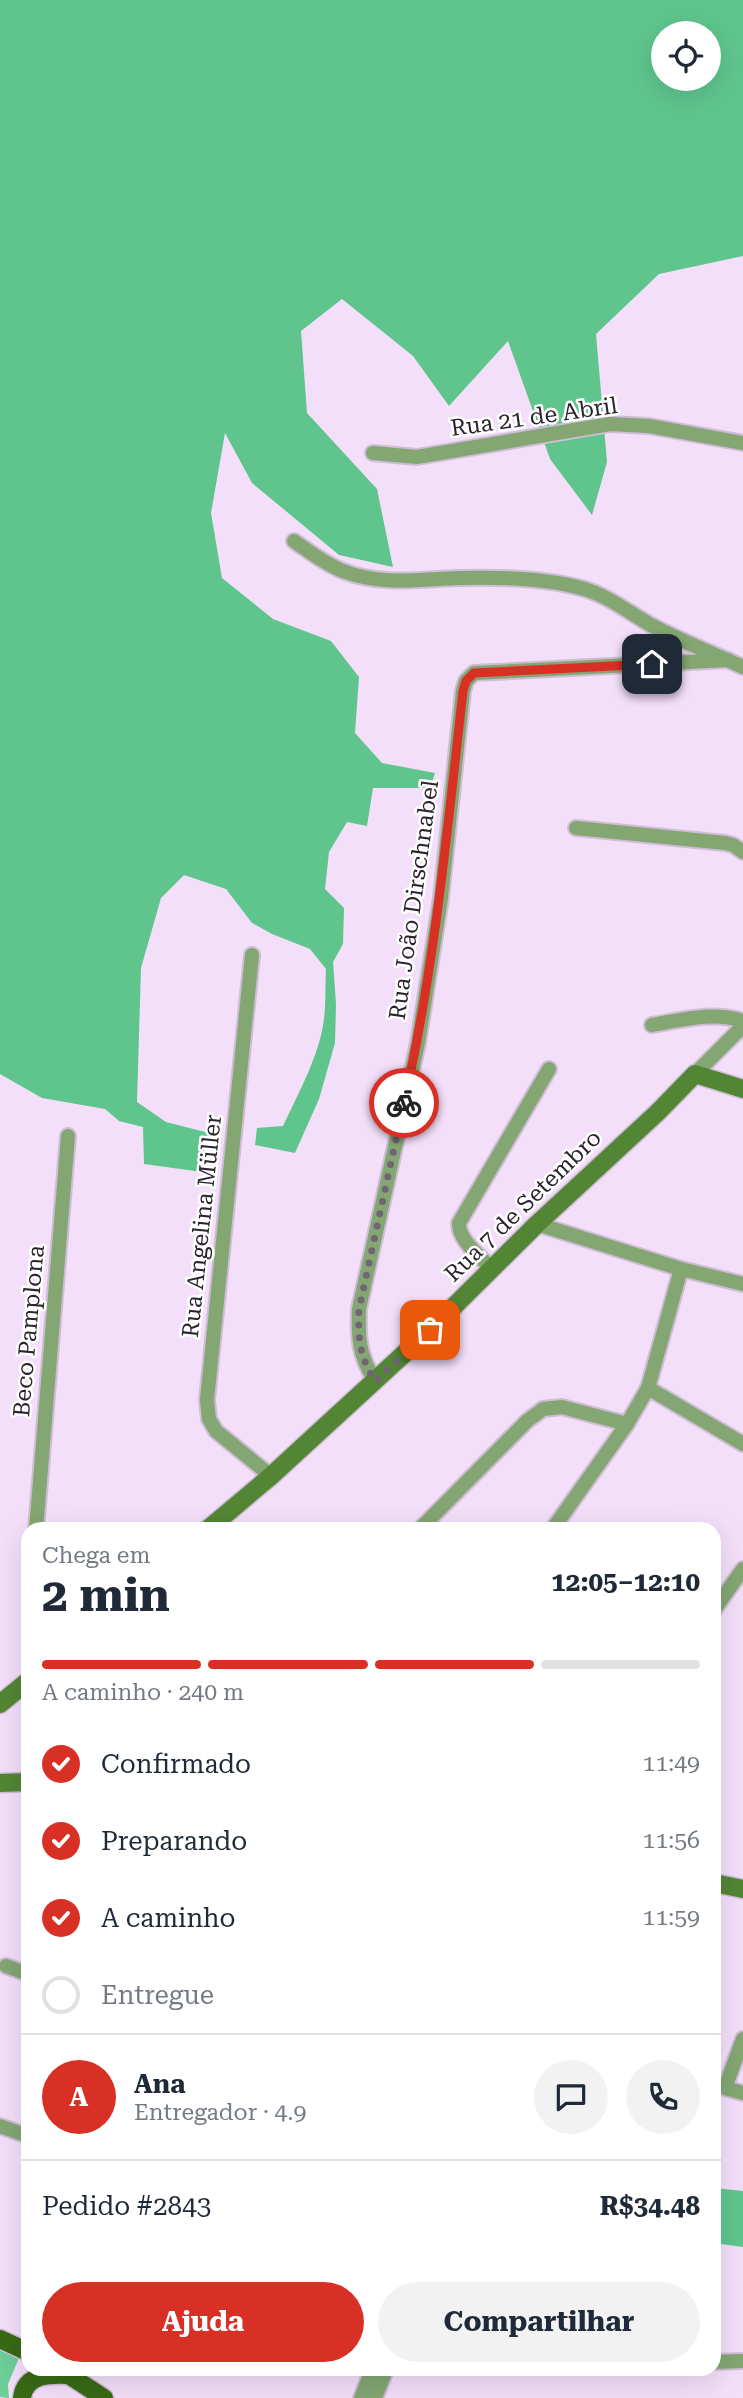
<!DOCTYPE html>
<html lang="pt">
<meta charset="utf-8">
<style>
:root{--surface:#fff;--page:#f2f2f3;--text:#1f2937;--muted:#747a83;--line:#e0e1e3;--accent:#d93025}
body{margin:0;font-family:"Roboto Serif",serif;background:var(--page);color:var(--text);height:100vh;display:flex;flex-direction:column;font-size:26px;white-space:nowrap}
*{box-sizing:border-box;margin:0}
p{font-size:23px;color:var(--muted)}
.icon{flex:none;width:38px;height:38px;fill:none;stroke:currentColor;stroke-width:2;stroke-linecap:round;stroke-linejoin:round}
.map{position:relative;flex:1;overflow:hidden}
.side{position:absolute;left:21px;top:1522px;width:700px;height:854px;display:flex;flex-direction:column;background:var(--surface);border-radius:21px;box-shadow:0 7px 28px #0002}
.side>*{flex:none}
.tools{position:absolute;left:651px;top:21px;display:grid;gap:14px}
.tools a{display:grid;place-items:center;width:70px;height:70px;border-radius:50%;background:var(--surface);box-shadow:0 7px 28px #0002;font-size:35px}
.pin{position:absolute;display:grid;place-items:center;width:60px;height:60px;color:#fff;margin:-30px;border-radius:14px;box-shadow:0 4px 10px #0006}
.courier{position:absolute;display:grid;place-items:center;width:70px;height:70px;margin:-35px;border:5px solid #d93025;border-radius:50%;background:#fff;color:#222;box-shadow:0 2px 9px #0007}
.headline em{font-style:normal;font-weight:700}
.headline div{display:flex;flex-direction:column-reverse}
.headline{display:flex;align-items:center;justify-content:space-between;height:119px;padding:0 21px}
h1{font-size:46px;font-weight:700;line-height:52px}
.bar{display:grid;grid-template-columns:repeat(4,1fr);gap:10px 7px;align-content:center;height:84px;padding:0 21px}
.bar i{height:9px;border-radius:5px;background:var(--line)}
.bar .on{background:var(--accent)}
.bar p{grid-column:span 4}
.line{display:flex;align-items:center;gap:18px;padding:0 21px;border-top:2px solid var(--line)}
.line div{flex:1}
.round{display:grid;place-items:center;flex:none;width:74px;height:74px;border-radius:37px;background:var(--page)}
ol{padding:0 21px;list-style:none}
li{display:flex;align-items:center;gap:21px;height:77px}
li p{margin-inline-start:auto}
li .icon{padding:7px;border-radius:50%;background:var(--accent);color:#fff;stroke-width:4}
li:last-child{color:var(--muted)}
li i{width:38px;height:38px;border:4px solid var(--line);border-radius:50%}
.button{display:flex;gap:14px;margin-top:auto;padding:14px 21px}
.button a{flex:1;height:80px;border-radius:42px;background:var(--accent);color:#fff;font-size:28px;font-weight:700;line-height:80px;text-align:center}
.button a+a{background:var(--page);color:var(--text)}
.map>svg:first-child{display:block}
</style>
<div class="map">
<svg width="743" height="2398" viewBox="0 0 743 2398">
<rect width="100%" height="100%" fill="#f3dffa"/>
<path fill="#6dce98" d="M0 2350 19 2358 8 2384 9 2398 0 2397Z"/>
<g fill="#5fc58d" fill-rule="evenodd">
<path d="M0 0H743V256L659 274 596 334 607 462 592 515 550 459 508 341 449 406 413 356 342 299 301 331 307 413 377 489 393 567 339 555 252 483 225 433 211 513 222 578 273 619 331 641 359 677 355 733 382 763 435 773 430 788H373L367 826 347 822 329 852 325 889 344 908 343 944 333 962 336 1004 335 1043 319 1099 295 1153 255 1145 257 1128 283 1126C298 1094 320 1054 324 1019 326 1003 325 985 326 969L310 949 272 934 252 923 226 889 184 875 161 898 141 968 137 1102 166 1122 209 1133 202 1172 144 1164 143 1127 119 1121 105 1109 42 1098 0 1074ZM663 33H709V79H663Z"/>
<path d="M714 2188 743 2191V2247L714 2243Z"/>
</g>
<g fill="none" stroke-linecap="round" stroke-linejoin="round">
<g stroke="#cfbdd5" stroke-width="18">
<g id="street">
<path d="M373 453 417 457 610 424 649 426 743 443"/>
<path d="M294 541C310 552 325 564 343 571 381 586 420 579 459 578 496 577 545 578 581 588 607 595 628 612 651 625 681 641 712 653 743 667"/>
<path d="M576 828 725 843 733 845 743 852"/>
<path d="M252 955 207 1400 209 1419 216 1431 271 1476"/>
<path d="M652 1025C682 1020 713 1011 743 1021"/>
<path d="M695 1074 743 1026"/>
<path d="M537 1224 681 1269 743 1284"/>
<path d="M491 1268C480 1256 458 1240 459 1223L549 1069"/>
<path d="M375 1381C359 1355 358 1339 359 1309L418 1043 441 898 463 691 466 681 474 673 728 660"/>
<path d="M648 1388 743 1444"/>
<path d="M36 1530 68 1136"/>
<path d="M419 1530 527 1421 543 1409 562 1407 627 1424"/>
<path d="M552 1530 627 1424 648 1388 681 1269"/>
<path d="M714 1610 743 1569"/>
<path d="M6 1966 28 1974"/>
<path d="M743 2039 725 2088 743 2093"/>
<path d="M0 2126 28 2136"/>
<path d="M714 2362 743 2361"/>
<path d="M361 2398 372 2370"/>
<path d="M375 2398 386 2370"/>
</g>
</g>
<g stroke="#cfbdd5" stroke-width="21">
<g id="secondary">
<path d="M207 1530 271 1476 430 1330 537 1224 658 1112 695 1074 743 1089"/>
<path d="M0 1704 28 1681"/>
<path d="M0 1783 28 1782"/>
<path d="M714 1883 743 1889"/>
</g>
</g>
<g stroke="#cfbdd5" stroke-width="21">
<g id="primary">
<path d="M0 2339 28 2352"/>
<path d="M61 2370 104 2398"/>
<path d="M22 2398C25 2373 51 2374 71 2375"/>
</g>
</g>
<use href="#street" stroke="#83a672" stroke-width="14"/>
<use href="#secondary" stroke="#528634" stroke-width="18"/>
<use href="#primary" stroke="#386a15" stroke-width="18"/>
</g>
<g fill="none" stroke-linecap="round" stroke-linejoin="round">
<path stroke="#716575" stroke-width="7" stroke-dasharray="0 12.6" d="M404 1103 359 1309C358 1339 359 1355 375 1381L430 1330"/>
<path stroke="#d93025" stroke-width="9" d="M404 1103C435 966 447 831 463 691L466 681 474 673 652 664"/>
</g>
<g text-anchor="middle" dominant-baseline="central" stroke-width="5" stroke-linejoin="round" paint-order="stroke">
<g font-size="23" fill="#2b242e" stroke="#fff">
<text transform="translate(534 417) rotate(-8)">Rua 21 de Abril</text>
<text transform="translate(414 900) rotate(-82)">Rua João Dirschnabel</text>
<text transform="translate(523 1206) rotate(-44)">Rua 7 de Setembro</text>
<text transform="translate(202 1226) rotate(-84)">Rua Angelina Müller</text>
<text transform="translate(29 1331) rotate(-85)">Beco Pamplona</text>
</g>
</g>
</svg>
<div class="tools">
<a><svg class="icon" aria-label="locate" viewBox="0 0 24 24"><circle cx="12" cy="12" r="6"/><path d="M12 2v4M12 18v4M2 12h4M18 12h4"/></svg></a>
</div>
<div class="pin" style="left:430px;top:1330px;background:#ea580c"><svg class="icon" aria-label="bag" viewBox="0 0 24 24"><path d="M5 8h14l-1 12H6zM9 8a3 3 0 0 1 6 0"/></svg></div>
<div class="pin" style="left:652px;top:664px;background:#1f2937"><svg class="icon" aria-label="home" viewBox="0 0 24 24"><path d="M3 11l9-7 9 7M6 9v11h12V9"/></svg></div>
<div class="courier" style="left:404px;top:1103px"><svg class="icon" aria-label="bike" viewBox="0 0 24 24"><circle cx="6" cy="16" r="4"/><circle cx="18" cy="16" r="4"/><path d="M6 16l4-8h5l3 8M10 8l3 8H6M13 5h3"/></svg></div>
<section class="side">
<div class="headline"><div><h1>2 min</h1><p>Chega em</p></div><em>12:05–12:10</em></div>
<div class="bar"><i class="on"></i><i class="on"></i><i class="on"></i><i></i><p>A caminho · 240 m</p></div>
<ol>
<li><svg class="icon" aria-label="check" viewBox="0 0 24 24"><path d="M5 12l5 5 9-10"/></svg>Confirmado<p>11:49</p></li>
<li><svg class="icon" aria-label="check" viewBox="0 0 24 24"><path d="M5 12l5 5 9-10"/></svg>Preparando<p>11:56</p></li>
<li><svg class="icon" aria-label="check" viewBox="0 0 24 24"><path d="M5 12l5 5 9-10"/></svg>A caminho<p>11:59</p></li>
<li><i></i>Entregue</li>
</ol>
<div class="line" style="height:126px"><b class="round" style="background:var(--accent);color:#fff">A</b><div><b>Ana</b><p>Entregador · 4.9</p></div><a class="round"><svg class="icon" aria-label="chat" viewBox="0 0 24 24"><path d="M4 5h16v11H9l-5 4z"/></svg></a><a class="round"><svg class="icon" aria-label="phone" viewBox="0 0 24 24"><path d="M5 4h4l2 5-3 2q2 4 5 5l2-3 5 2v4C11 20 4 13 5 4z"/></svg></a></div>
<div class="line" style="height:91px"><div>Pedido #2843</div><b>R$34.48</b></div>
<div class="button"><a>Ajuda</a><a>Compartilhar</a></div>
</section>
</div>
